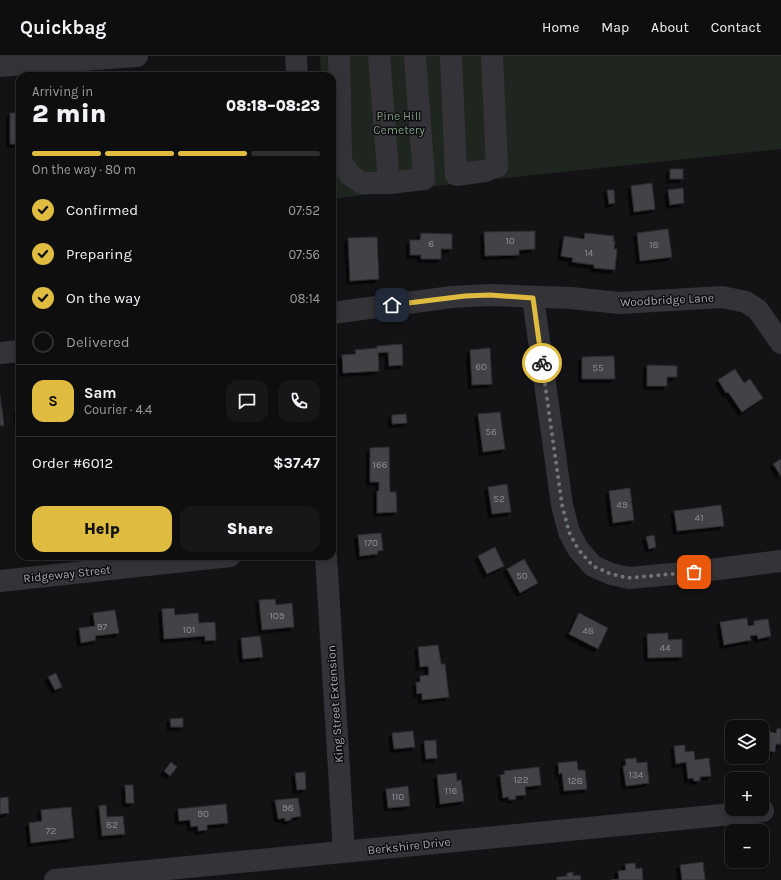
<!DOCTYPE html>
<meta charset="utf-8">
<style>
:root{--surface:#0e0e0f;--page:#171718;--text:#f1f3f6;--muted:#9b9c9e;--line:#2e2e2f;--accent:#dfbc3f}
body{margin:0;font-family:Karla,sans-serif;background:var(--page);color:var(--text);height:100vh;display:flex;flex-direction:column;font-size:15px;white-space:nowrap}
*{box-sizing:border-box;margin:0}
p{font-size:13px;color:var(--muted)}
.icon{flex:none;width:22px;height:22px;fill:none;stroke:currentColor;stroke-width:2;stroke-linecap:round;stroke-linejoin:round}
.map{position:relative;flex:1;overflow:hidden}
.sheet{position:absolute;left:16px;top:16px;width:320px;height:488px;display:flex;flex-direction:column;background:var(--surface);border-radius:12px;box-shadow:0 2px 10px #0003,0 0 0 1px var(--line)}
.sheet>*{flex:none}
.buttons{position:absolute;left:725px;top:664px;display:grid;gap:8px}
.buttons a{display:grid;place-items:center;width:44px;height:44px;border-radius:8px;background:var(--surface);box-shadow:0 2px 10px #0003,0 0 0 1px var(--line);font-size:20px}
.pin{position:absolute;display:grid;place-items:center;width:34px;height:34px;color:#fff;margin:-17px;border-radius:8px;box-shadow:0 2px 6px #0006}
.courier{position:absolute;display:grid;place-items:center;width:40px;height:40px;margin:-20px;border:3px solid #dfbc3f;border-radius:50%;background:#fff;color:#222;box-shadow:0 1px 5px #0007}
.head em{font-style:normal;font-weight:800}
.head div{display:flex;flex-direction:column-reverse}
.head{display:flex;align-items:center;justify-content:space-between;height:68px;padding:0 16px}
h1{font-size:26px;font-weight:800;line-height:30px}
.bar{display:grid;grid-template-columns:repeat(4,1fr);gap:6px 4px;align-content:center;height:48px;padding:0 16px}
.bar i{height:5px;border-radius:3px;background:var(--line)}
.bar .active{background:var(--accent)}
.bar p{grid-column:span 4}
.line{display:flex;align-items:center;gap:10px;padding:0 16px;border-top:1px solid var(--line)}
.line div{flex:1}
.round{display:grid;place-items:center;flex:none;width:42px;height:42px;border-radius:12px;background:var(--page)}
ol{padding:0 16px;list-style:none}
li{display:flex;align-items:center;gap:12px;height:44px}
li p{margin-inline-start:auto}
li .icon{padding:4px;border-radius:50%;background:var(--accent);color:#111;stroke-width:4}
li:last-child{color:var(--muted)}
li i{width:22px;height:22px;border:2px solid var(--line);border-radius:50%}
.cta{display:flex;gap:8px;margin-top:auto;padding:8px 16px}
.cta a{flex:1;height:46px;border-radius:12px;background:var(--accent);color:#111;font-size:16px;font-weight:800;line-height:46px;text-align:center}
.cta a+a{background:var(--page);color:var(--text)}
header{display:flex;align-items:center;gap:24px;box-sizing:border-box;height:56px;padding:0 20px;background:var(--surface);border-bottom:1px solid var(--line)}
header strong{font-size:19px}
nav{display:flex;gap:22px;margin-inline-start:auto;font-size:14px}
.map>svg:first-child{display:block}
</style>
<header>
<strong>Quickbag</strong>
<nav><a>Home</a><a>Map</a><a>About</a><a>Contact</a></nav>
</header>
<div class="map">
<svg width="781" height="824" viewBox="0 0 781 824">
<defs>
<filter id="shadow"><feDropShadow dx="-3.5" dy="3.5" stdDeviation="0" flood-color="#0009"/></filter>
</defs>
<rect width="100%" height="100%" fill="#131214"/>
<path fill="#1f2620" d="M320 0H781V93L468 126 332 143V20H321Z"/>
<g fill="#424247" stroke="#2d2d30" filter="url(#shadow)">
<rect x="10" y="57" width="10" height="31"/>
<rect x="670" y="113" width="13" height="10"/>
<path d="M652 127 655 153 634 156 631 130Z"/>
<path d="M683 132 684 147 670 149 668 134Z"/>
<path d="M607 134H614L615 147 609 148Z"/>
<path d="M668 173 672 201 640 205 637 177Z"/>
<path d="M535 175V193L519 194V199L485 200 484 176Z"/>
<path d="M421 177 452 178V193H441V203H421V199H410V184H420Z"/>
<path d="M585 177 614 180 613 185H615L614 193H617L615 214 594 212V209L572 206 573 202 561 200 564 180 584 183Z"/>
<path d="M377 181 379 223 350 225 348 182Z"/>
<path d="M402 288 403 309 389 310 388 296 378 297 379 315 343 317 342 299 356 298 355 294 377 292V290Z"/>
<path d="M490 292 492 328 472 329 470 294Z"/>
<path d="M614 300 615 323H582V301Z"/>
<path d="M647 309 677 310V321H667V330H647Z"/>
<path d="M735 313 744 327 750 323 763 342 742 356 728 336 726 337 718 324Z"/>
<path d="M0 339 4 369 0 370Z"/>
<path d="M17 353H20V370H19Z"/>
<path d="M500 356 505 393 483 396 478 358Z"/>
<path d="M406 358 407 367 392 368V359Z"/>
<path d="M389 391 390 436H396L397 456 377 457V435H379V426H370V392Z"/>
<path d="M781 403V420L773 408Z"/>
<path d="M507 428 511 456 492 458 488 431Z"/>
<path d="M630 432 634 464 613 467 609 435Z"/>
<path d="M721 449 724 470 677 475 674 455Z"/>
<path d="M381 477 383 494 378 495V498L360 500 358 479Z"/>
<path d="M654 479 656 491 649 493 646 481Z"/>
<path d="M495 491 504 510 487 518 478 500Z"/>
<path d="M524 503 538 527 520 537 507 513Z"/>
<path d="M275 543 276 549 292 547 294 571 262 574 259 544Z"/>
<path d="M174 552 175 559 198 557 199 567 215 566 216 584 205 585V580L164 583 162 553Z"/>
<path d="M115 554 119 577 95 580 96 584 81 587 79 572 95 570 93 557Z"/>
<path d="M579 557 608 572 598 593 569 578Z"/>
<path d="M747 562 748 570 754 569V565L768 563 771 580 758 583 757 579 750 580 751 584 724 589 720 566Z"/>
<path d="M668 577V584L682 583V601L648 602 647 578Z"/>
<path d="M260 580 263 601 243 603 241 582Z"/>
<path d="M438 589 441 608H445L449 641 422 644V637L417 638 416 626H420V620L429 619 428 610 420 611 418 591Z"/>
<path d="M56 617 62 631 55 634 48 621Z"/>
<path d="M183 662V671H171L170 663Z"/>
<path d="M777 672 781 673V688H776L775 696 765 694V698L762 697V674L776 677Z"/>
<path d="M413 675 415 691 394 693 392 677Z"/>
<path d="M436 684 437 702 426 703 424 685Z"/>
<path d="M685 689V696L694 695 695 704 709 702 711 720 700 721V725H694L693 722 688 723 686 706 676 708 674 690Z"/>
<path d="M636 702 637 707 647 706 649 727 626 730 623 710 626 709 625 703Z"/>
<path d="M577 705 578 714H585L587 733 564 735 562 717 559 718 558 707Z"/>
<path d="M171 706 177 711 170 720 164 715Z"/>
<path d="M539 711 541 729 525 731 526 739 515 740 516 743 509 744V741L503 742 500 719 505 718 504 715Z"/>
<path d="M305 716 306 733 297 734 295 717Z"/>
<path d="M456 717 457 725 461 724 464 745 440 748 437 719Z"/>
<path d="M125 729H133L134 747H126Z"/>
<path d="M408 730 410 750 388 752 386 733Z"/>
<path d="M8 741 9 757 0 758V742Z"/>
<path d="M298 742 301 760 291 762V764L285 765V762L278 763 275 744Z"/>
<path d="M226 748 228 767 207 769V774L198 775V770L191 771 190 764 179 765 178 753Z"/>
<path d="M106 749 107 761 123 760 125 778 102 780 99 750Z"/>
<path d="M71 751 74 782 31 787 29 767 42 765 41 754Z"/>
<path d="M703 806 705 824H682L680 809Z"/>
<path d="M635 807 636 813 642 812 643 824H611L619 823 618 815 626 814 625 808Z"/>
<path d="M573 816V820L580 819 581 824H557V821L567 820V817Z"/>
</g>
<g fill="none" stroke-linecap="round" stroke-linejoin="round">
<g stroke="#343438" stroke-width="22">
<path d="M296 0 297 20"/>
<path d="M339 0 341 105 349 118 362 127H389L424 123 415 0"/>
<path d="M379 0 389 127"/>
<path d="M451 0 456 119 485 115 497 110 492 0"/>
<path d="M0 10 137 0"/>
<path d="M533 242 562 449 569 476 578 493 593 510 611 518 629 522 694 516 781 505"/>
<path d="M332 257 452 241 490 239 571 242 620 247 722 241 746 246 758 254 781 287"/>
<path d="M0 297 20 295"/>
<path d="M326 500 344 796"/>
<path d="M0 525 230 500"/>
<path d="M55 824 763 755"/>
</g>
</g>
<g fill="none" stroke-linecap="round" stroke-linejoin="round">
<path stroke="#72747b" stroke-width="4" stroke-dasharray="0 7.2" d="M542 307 562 449 569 476 578 493 593 510 611 518 628 522 694 516"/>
<path stroke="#dfbc3f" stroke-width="5" d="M392 249 465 240 490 239 533 242 542 307"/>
</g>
<g text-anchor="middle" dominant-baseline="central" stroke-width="3" stroke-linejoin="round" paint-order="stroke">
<g font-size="10" fill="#8c8e98">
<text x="510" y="185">10</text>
<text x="431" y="188">6</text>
<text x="654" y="189">18</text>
<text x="589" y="197">14</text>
<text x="481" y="311">60</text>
<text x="598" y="312">55</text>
<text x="491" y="376">56</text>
<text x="380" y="409">166</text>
<text x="499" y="443">52</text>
<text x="622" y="449">49</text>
<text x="699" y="462">41</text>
<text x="371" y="487">170</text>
<text x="522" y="520">50</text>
<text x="277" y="560">109</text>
<text x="102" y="571">97</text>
<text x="189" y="574">101</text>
<text x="588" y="575">48</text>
<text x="665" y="592">44</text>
<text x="636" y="719">134</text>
<text x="521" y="724">122</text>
<text x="575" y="725">128</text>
<text x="451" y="735">116</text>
<text x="398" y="741">110</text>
<text x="288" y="752">98</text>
<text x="203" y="758">90</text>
<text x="112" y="769">82</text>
<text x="51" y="775">72</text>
</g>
<g font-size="12" fill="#7e9c83" stroke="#0e0d0f">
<text x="399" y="60">Pine Hill<tspan x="399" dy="14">Cemetery</tspan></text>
</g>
<g font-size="12" fill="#a5a8b3" stroke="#0e0d0f">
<text transform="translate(667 244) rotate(-3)">Woodbridge Lane</text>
<text transform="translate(67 518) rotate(-6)">Ridgeway Street</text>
<text transform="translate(335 648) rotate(-94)">King Street Extension</text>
<text transform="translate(409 790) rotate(-6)">Berkshire Drive</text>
</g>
</g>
</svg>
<div class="buttons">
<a><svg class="icon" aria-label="layers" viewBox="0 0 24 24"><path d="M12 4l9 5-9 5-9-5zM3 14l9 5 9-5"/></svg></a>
<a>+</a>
<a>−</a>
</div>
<div class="pin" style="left:694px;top:516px;background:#ea580c"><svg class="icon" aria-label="bag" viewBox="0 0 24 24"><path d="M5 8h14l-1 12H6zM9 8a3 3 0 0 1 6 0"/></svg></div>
<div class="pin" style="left:392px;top:249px;background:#1f2937"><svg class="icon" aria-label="home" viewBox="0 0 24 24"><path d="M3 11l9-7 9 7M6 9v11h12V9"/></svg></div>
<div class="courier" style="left:542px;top:307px"><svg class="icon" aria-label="bike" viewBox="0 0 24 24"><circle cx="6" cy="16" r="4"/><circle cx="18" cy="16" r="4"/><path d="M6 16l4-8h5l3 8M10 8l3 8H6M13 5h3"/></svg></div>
<section class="sheet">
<div class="head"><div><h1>2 min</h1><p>Arriving in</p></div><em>08:18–08:23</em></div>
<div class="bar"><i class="active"></i><i class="active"></i><i class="active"></i><i></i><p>On the way · 80 m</p></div>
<ol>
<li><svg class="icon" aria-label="check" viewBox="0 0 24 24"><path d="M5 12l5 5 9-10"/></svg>Confirmed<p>07:52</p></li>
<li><svg class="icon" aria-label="check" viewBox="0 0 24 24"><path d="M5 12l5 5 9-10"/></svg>Preparing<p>07:56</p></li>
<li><svg class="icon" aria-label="check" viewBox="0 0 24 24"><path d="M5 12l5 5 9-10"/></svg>On the way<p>08:14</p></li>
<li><i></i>Delivered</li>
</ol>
<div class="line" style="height:72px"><b class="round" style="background:var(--accent);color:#111">S</b><div><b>Sam</b><p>Courier · 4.4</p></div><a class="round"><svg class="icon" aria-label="chat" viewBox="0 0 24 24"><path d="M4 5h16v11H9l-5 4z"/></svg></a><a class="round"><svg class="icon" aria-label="phone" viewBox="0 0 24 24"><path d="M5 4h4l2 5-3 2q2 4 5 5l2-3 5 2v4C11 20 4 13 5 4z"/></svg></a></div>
<div class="line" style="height:52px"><div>Order #6012</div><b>$37.47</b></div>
<div class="cta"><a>Help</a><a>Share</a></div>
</section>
</div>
